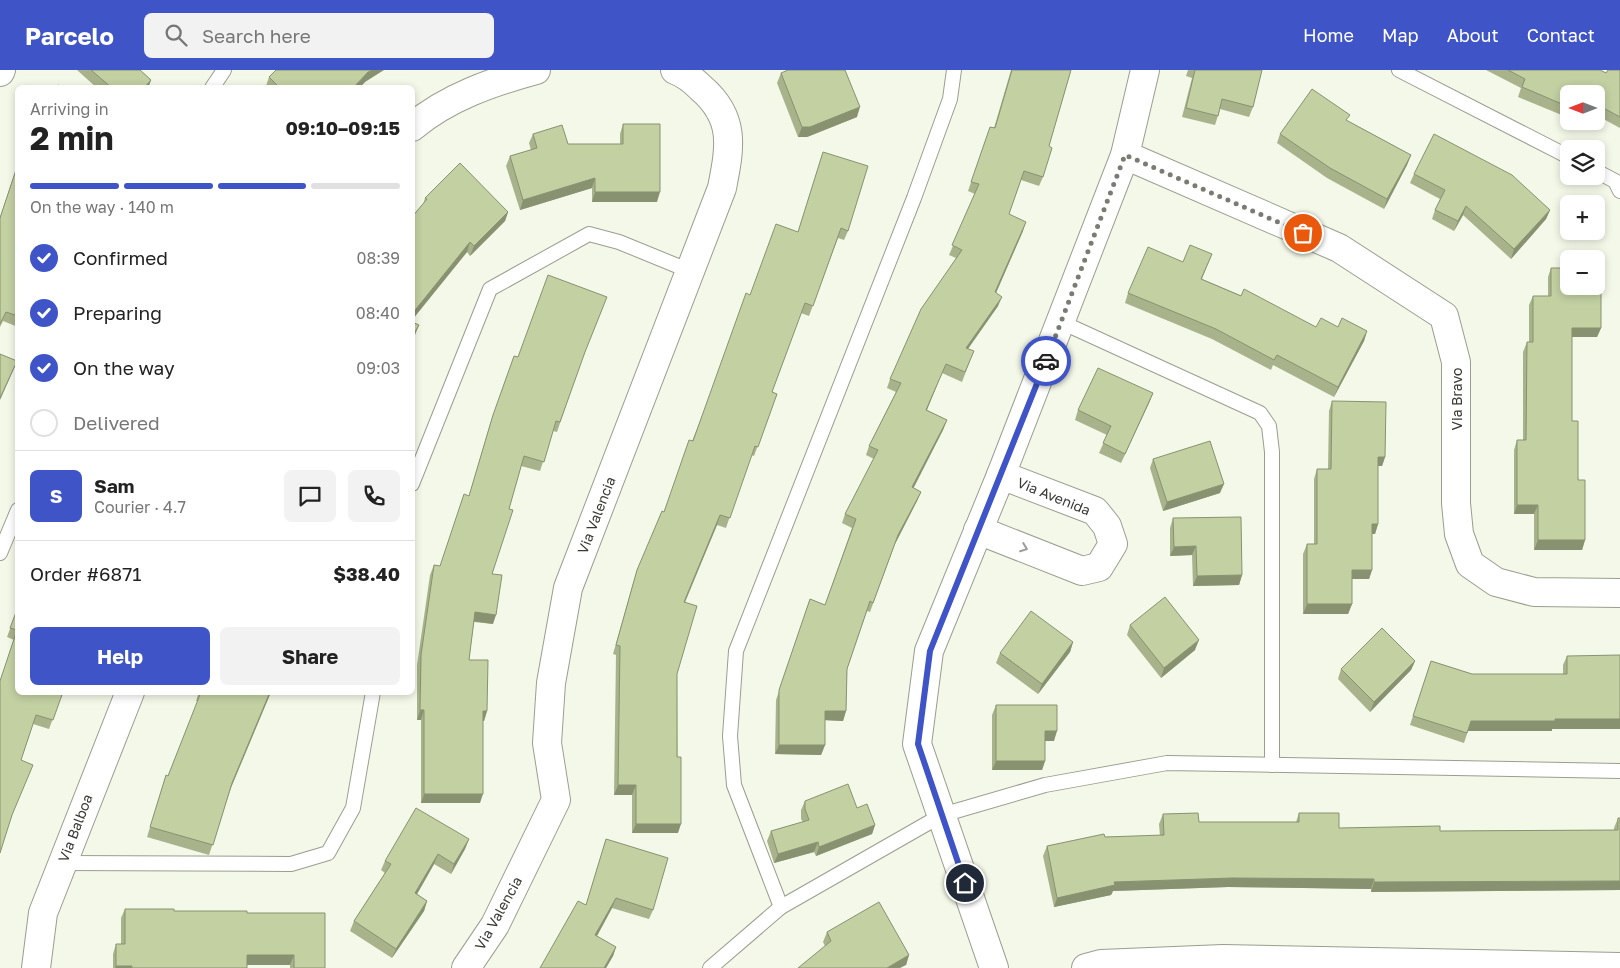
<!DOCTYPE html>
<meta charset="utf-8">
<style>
:root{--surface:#fff;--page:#f2f2f2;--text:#222;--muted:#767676;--line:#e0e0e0;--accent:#3e54c7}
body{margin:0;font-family:"Golos Text",sans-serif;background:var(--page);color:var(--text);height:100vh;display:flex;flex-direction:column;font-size:19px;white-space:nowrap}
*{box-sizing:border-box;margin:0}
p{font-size:16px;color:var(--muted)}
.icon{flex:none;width:28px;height:28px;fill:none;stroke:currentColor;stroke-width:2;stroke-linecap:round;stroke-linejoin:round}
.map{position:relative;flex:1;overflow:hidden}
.details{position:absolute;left:15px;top:15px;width:400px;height:610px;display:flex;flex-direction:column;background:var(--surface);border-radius:8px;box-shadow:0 2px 8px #0003}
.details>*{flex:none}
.needle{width:32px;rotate:270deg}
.tools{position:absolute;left:1560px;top:15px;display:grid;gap:10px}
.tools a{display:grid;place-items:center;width:45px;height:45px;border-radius:8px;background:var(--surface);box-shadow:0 2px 8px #0003;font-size:25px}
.pin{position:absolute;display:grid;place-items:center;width:42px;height:42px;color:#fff;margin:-21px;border:2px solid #fff;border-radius:50%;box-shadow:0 1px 5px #0007}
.courier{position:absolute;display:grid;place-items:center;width:50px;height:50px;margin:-25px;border:4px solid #3e54c7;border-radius:50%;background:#fff;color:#222;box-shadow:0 1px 6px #0007}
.summary em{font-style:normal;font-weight:700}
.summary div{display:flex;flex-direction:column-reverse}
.summary{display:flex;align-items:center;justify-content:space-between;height:85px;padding:0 15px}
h1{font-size:32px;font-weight:700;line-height:38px}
.bar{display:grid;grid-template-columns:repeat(4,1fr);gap:8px 5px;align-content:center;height:60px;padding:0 15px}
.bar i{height:6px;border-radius:4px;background:var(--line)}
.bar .selected{background:var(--accent)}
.bar p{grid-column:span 4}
.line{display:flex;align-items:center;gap:12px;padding:0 15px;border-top:1px solid var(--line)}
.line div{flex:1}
.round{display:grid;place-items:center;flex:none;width:52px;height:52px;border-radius:8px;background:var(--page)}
ol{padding:0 15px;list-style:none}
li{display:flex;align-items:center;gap:15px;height:55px}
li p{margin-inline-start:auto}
li .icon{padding:5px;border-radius:50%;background:var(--accent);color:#fff;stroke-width:4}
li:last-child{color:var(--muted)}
li i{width:28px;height:28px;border:2px solid var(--line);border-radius:50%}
.action{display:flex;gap:10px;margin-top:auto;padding:10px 15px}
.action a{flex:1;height:58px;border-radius:8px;background:var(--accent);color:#fff;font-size:20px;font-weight:700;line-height:58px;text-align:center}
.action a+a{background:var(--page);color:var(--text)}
header{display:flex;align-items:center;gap:30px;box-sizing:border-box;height:70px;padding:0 25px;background:var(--accent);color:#fff}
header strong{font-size:24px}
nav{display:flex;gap:28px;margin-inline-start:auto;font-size:18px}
.search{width:350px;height:45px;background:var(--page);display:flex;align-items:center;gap:12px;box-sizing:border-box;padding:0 18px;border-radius:8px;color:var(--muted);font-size:19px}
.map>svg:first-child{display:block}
</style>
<header>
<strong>Parcelo</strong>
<div class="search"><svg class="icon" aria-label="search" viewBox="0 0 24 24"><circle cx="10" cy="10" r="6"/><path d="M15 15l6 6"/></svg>Search here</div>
<nav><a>Home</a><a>Map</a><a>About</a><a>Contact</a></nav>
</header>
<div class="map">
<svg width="1620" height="898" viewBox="0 0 1620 898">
<rect width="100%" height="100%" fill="#f3f8e8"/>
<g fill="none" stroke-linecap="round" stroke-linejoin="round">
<g stroke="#9a9e90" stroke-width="16">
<g id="lane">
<path d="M1399 0 1569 87"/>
<path d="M212 18 224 0"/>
<path d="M1596 101 1615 111 1620 121"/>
<path d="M1061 252 1260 343 1269 356 1272 382V695"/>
<path d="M412 414 490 219 589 164 619 172 690 201"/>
<path d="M0 483 18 440"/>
<path d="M62 793 291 794 328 783 353 738 373 622"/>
<path d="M781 837 734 715 730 666 736 581 914 128 950 29 954 0"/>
<path d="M710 898 781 837 942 745 1045 715 1167 693 1620 701"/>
</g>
</g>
<g stroke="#9a9e90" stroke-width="30">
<g id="street">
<path d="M0 2 1 0"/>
<path d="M412 57C448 27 492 12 536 0"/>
<path d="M1125 85 1339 178 1444 246 1456 292V433L1459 464 1470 494 1496 512 1534 522 1620 523"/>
<path d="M978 460 1082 501 1099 497 1113 474 1107 456 1095 441 1001 405"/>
<path d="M36 898 43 843 130 622"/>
<path d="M466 898 495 855 556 730 547 673 551 613 568 518 722 118C730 77 736 48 701 18 693 10 686 4 675 0"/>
<path d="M994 898 917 674 929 581 1001 405 1125 85 1145 0"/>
</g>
</g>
<g stroke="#9a9e90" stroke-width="30">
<path id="secondary" d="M1086 898 1101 894 1223 889 1620 897"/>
</g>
<use href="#lane" stroke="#fff" stroke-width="14"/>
<use href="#street" stroke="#fff" stroke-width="28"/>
<use href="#secondary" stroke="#fff" stroke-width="28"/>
</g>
<g fill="#a8b38b">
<path d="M77 0H141V1L151 10 148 18H97Z"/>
<path d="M1011 0H1071L1049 76 1043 107 1039 116 1021 110 1009 144 1023 161 996 223 998 236 968 279 970 291 962 312 942 303 927 340 947 350 943 360 913 418 921 422 917 431 895 474 870 542 867 541 847 599 846 641 843 651 825 650V675L821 685 775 684 776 630 810 529 825 535 852 458 842 453 845 444 874 389 866 385 869 376 896 322 887 318 890 309 956 188 949 185 975 124 968 121 990 57 994 58Z"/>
<path d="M1188 0H1262L1253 37 1249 47 1220 39 1215 55 1182 47 1192 8 1186 6Z"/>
<path d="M1486 0H1600L1606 3 1620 0V58L1596 45V24H1569V48L1518 27 1521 18Z"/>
<path d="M781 3 857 47 807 67H798L777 13Z"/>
<path d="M269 7 365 12 359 18H267L266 16Z"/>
<path d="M1348 51 1411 85 1407 95 1384 139 1327 108 1277 73 1280 64Z"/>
<path d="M623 54 657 132H592V118L520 140 506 96 510 86 531 80 529 73 533 64 568 74H620V64Z"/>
<path d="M823 82 848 161 844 170 838 168 809 246 801 243 772 322 777 324 754 386 751 385 726 458 717 455 684 532 677 604 678 763H632V725H614L616 585 613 584 634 510 637 500 664 442 750 225 798 162Z"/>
<path d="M18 93V257L3 251 0 257V147Z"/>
<path d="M1414 104 1550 140 1546 149 1511 189 1463 145 1454 161 1432 149 1435 140 1440 129 1410 113Z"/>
<path d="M425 128 508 142 505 151 470 186 467 182 412 250V147L423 135Z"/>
<path d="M1212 184 1202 209 1316 257H1338L1367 261 1364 271 1334 327 1273 295 1271 300 1212 269 1125 233 1128 223 1183 192Z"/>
<path d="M1551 198 1601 258 1597 267H1572V351L1585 470 1582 480H1534V444H1514V380L1517 370H1523V282L1527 272H1529V235L1533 226H1548V207Z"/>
<path d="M603 237 582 288 557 362 553 361 540 401 521 396 509 439 492 504 493 554 474 552 469 590 487 641 484 651H483L480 733H421V650H417V595L430 505 434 495 440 496 469 426 490 354 514 286 518 287Z"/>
<path d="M1153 323 1149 333 1121 393 1099 383 1107 365 1075 350 1078 340Z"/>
<path d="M1332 331 1385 387 1382 396H1378V454L1375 464H1372V500L1369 509H1352V534L1348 544H1303V484L1307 474H1314V409L1317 399H1328L1329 341Z"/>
<path d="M1153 389 1220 423 1163 441 1150 398Z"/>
<path d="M1173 448 1242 505 1239 515 1193 516 1192 485 1170 486V458Z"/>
<path d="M18 537 63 622 49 659 33 654 21 690 11 749 14 570 7 567Z"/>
<path d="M1130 555 1195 580 1161 608 1127 565Z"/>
<path d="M1073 572 1070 582 1038 624 996 593 1000 583Z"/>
<path d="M1567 586 1620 659H1552V661H1468L1464 673 1410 655 1431 591 1472 604H1563V595Z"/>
<path d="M1415 591 1411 600 1370 642 1338 609 1341 599Z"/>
<path d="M199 622H271L231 718 209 785 147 767 166 705 168 706 198 631H196Z"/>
<path d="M996 635 1054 671H1045V691L1042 700H992V645Z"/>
<path d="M805 731 857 738 875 755 872 764 816 786 814 782 774 793 767 771 771 761 803 752 801 749V740Z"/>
<path d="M1299 743 1339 758 1440 761 1614 760V758L1618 748H1620V820L1371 822V819L1228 817 1113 821 1111 825 1054 837 1043 786 1047 776 1105 767 1160 766 1159 754 1163 744 1199 752H1296Z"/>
<path d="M469 769 465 779 451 804 434 794 417 824 427 831 424 841 392 888 350 861 354 851 385 803 381 800 385 791Z"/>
<path d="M606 769 653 840 649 849 612 838 597 866 616 877 613 886 606 898H540L586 835Z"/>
<path d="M125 839 174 841 247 843 325 898H290V895H247V898H113V884L116 874H121V848Z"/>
<path d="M827 862 909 885 906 895 825 876 823 872Z"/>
</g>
<g fill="#889271">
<path d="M372 0H384L365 12 359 18H353L368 2Z"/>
<path d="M151 10 148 18H144Z"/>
<path d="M860 37 857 47 807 67H798L802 57Z"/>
<path d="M1411 85 1407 95 1384 139 1387 129Z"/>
<path d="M595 108 592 118 520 140 523 130Z"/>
<path d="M595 122H660L657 132H592Z"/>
<path d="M1466 136 1463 145 1454 161 1458 151Z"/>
<path d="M1550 140 1546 149 1511 189 1514 179Z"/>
<path d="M508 142 505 151 470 186 474 176Z"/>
<path d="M1026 152 1023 161 992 232 995 222Z"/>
<path d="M470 172 467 182 412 250V244Z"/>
<path d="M1002 227 998 236 962 287 966 278Z"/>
<path d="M419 255 415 265 412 270V267Z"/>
<path d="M1572 258H1601L1597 267H1569Z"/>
<path d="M1367 261 1364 271 1334 327 1338 317Z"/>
<path d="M17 291 13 301 0 330V328Z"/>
<path d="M946 294 942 303 923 349 926 340Z"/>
<path d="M1153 323 1149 333 1121 393 1125 384Z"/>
<path d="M947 350 943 360 909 427 912 417Z"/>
<path d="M1378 387H1385L1382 396H1375Z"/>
<path d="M1224 414 1220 423 1163 441 1167 432Z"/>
<path d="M921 422 917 431 895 474 898 465Z"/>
<path d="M1517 435H1538L1534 444H1514Z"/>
<path d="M720 445 717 455 681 542 684 532Z"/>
<path d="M1372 454H1378L1375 464H1369Z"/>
<path d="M1538 470H1585L1582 480H1534Z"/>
<path d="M1196 476 1192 485 1170 486 1174 477Z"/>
<path d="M1352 500H1372L1369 509H1348Z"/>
<path d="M1242 505 1239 515 1193 516 1197 506Z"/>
<path d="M1307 534H1352L1348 544H1303Z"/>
<path d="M475 542 496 545 493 554 472 551Z"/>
<path d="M1199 570 1195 580 1161 608 1164 598Z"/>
<path d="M1073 572 1070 582 1038 624 1042 614Z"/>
<path d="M1415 591 1411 600 1370 642 1374 632Z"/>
<path d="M270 622H271L229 722 232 713Z"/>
<path d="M420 640H424L421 650H417Z"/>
<path d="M483 641H487L484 651H480Z"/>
<path d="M825 641H846L843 651 822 650Z"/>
<path d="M1555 649H1620V659H1552V661H1468L1471 651Z"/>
<path d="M1045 661H1057L1054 671H1042Z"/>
<path d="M779 675H825L821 685 775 684Z"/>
<path d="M996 691H1045L1042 700H992Z"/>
<path d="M618 715H636L632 725H614Z"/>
<path d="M424 724H483L480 733H421Z"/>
<path d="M636 754H681L678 763H632Z"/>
<path d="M875 755 872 764 816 786 819 777Z"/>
<path d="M469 769 465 779 451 804 454 794Z"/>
<path d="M818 772 814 782 774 793 778 784Z"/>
<path d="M438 784 434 794 412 833 415 823Z"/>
<path d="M1232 808 1374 809 1371 819 1228 817 1113 821 1111 825 1054 837 1057 828 1114 812Z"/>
<path d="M1620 811V820L1371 822 1374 812Z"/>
<path d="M616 828 612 838 592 875 595 865Z"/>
<path d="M427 831 424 841 392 888 396 879Z"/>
<path d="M616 877 613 886 606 898H604Z"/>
<path d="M247 885H294L290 895H244Z"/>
<path d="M909 885 906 895 900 898H887Z"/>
<path d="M116 896H132L131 898H115Z"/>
</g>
<g fill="#c3d0a2" stroke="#889271">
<path d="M91 0H140L151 10 144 18H112Z"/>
<path d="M276 0H372L368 2 353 18H280L269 7Z"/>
<path d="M788 0H845L860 37 810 57H802L781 3Z"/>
<path d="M1012 0H1071L1049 76 1052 78 1043 107 1024 101 1009 144 1026 152 995 222 1002 227 966 278 974 281 965 302 946 294 926 340 947 350 912 417 921 422 898 465 873 533 870 531 847 599 846 641H825V675H779V620L810 529 825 535 856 449 845 444 878 380 869 376 901 313 890 309 921 239 962 180 952 175 979 114 971 112 990 57 995 58Z"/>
<path d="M1195 0H1262L1253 37 1222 29 1218 46 1186 38Z"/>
<path d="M1508 0H1600L1606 3 1608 0H1620V47L1596 34V24H1569V37L1522 17 1525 9Z"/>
<path d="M58 15 65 18H57Z"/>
<path d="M1312 19 1350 45 1346 50 1411 85 1387 129 1330 98 1280 64Z"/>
<path d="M623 54H660V122H595V108L523 130 510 86 537 78 533 64 562 55 568 74H623Z"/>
<path d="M1434 64 1512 105 1550 140 1514 179 1466 136 1458 151 1435 140 1445 120 1414 104Z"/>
<path d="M823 82 868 96 848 161 841 158 813 236 805 233 772 322 777 324 758 377 755 376 730 448 720 445 684 532 697 536 677 604V687H681V754H636V715H618L620 576 616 575 637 500 662 441 664 442 689 370 693 371 746 223 750 225 776 154 798 162Z"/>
<path d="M460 93 508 142 474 176 470 172 412 244V147L427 129 425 128Z"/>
<path d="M18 94V246L6 242 0 254V148Z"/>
<path d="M1190 175 1212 184 1201 209 1241 226 1244 219 1316 257 1321 248 1338 257 1342 248 1367 261 1338 317 1277 285 1274 290 1216 259 1128 223 1148 177 1183 192Z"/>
<path d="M1551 198H1569V216H1596V198H1601V258H1572V351H1578V410H1585V470H1538V435H1517V370H1526L1527 272H1533V226H1551Z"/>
<path d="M548 205 607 227 585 282 560 352 556 351 544 392 524 386 509 439 513 440 492 504 502 505 496 545 475 542 469 590H488L487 641H483V724H424V640H420L421 585 434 495 440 496 464 424 469 426 493 345 514 286 518 287Z"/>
<path d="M412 252 419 255 412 267Z"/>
<path d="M0 284 17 291 0 328Z"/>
<path d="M1098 298 1153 323 1125 384 1103 373 1111 356 1078 340Z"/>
<path d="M1332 331 1386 332 1385 387H1378V454H1372V500H1352V534H1307V474H1317V399H1331Z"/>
<path d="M1210 371 1224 414 1167 432 1153 389Z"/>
<path d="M1241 447 1242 505 1197 506 1196 476 1174 477 1173 448Z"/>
<path d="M1165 527 1199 570 1164 598 1130 555Z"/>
<path d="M18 537V622H63L53 650 36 645 21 690 33 695 12 745 0 783V611L17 560 10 558Z"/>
<path d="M1031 541 1073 572 1042 614 1000 583Z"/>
<path d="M1382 558 1415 591 1374 632 1341 599Z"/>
<path d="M1620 585V649H1555V651H1471L1467 663 1413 646 1431 591 1472 604H1567V586Z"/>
<path d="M201 622H270L232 713 213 775 150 757 166 705 168 706Z"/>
<path d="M996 635H1057V661H1045V691H996Z"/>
<path d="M848 714 857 738 867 734 875 755 819 777 818 772 778 784 771 761 809 750 805 739V731Z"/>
<path d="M416 738 469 769 454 794 438 784 415 823 427 831 396 879 354 851 391 794 385 791Z"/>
<path d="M1198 743 1199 752H1299V743H1339V758L1440 756V761L1618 760V748H1620V811L1374 812V809L1232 808 1114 812 1115 815 1057 828 1047 776 1104 764 1105 767 1164 765 1163 744Z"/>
<path d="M606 769 668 788 653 840 616 828 595 865 616 877 604 898H540L578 831 586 835Z"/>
<path d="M879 832 909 885 887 898H798L831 871 827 862Z"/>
<path d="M125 839H174V841H247V843H325V898H294V885H247V898H132V896H116V874H125Z"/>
</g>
<defs><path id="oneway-chevron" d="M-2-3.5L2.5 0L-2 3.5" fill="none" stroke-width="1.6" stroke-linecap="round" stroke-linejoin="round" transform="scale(1.25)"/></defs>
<use stroke="#9c9c99" href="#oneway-chevron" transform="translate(1024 478) rotate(21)"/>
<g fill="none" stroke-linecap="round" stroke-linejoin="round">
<path stroke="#797c72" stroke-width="5" stroke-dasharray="0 9" d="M1046 291 1125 85 1303 163"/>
<path stroke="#3e54c7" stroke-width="6" d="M965 813 918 674 930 581 1046 291"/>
</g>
<g text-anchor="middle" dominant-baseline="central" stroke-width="4.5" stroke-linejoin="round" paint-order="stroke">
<g font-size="14" fill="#383a33" stroke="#fff">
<text transform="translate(1456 329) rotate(-90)">Via Bravo</text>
<text transform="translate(1054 426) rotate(22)">Via Avenida</text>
<text transform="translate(596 445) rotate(-69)">Via Valencia</text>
<text transform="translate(75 758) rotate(-69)">Via Balboa</text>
<text transform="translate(498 843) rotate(-61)">Via Valencia</text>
</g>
</g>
</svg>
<div class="tools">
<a><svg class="needle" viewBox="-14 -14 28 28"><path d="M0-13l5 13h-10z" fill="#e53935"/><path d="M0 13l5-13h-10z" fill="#767676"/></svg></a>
<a><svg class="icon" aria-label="layers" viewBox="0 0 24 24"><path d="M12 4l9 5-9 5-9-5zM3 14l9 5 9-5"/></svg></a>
<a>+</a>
<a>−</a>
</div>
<div class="pin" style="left:1303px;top:163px;background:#ea580c"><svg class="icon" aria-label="bag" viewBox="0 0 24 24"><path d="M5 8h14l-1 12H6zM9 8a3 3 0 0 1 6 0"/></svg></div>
<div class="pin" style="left:965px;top:813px;background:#1f2937"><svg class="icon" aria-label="home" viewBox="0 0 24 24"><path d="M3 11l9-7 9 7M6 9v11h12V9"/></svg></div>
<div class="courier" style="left:1046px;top:291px"><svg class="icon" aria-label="car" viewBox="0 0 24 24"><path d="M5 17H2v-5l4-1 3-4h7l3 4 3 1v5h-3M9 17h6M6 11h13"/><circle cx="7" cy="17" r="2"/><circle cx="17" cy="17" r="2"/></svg></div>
<section class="details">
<div class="summary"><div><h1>2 min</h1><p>Arriving in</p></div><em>09:10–09:15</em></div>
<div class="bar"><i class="selected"></i><i class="selected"></i><i class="selected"></i><i></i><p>On the way · 140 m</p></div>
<ol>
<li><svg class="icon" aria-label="check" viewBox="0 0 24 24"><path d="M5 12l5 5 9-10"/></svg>Confirmed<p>08:39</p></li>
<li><svg class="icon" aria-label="check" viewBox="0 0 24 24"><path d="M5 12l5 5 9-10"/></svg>Preparing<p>08:40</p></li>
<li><svg class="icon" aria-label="check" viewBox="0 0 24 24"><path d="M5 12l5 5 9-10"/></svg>On the way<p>09:03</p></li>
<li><i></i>Delivered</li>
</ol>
<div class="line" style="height:90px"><b class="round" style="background:var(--accent);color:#fff">S</b><div><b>Sam</b><p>Courier · 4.7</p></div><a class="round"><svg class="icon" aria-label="chat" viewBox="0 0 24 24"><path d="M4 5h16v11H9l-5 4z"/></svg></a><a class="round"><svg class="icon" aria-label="phone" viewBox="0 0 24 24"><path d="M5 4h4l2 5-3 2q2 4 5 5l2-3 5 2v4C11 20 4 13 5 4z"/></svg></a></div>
<div class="line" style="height:65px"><div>Order #6871</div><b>$38.40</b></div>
<div class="action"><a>Help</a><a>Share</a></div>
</section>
</div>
